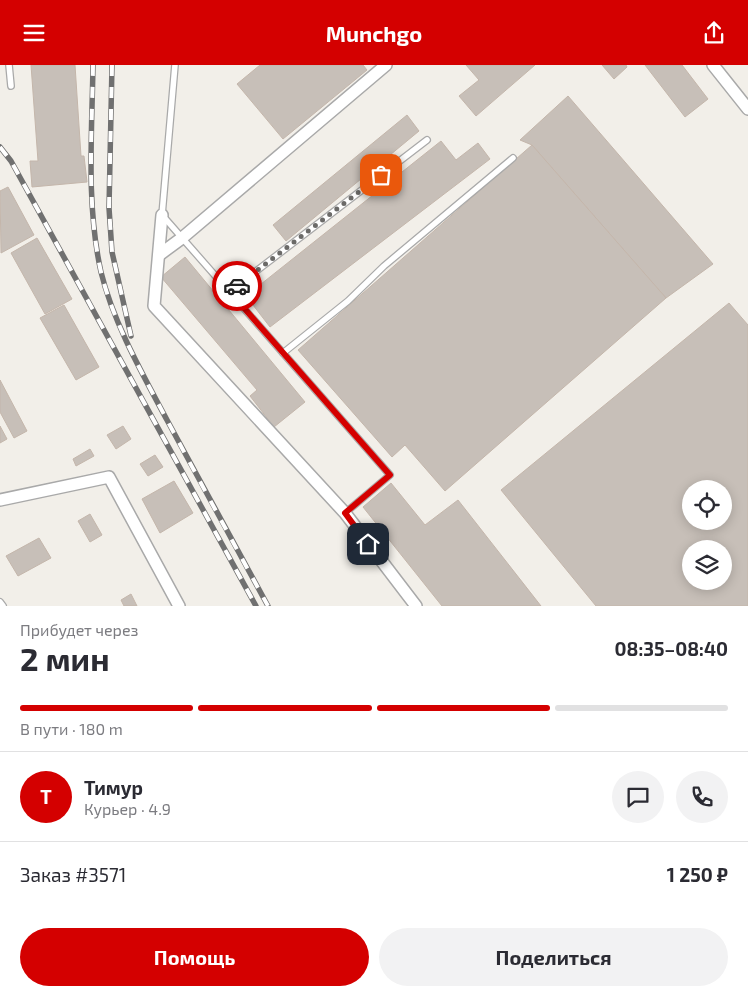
<!DOCTYPE html>
<html lang="ru">
<meta charset="utf-8">
<style>
:root{--surface:#fff;--page:#f2f2f3;--text:#2b2b33;--muted:#7c7c81;--line:#e1e1e2;--accent:#d40000}
body{margin:0;font-family:"Exo 2",sans-serif;background:var(--page);color:var(--text);height:100vh;display:flex;flex-direction:column;font-size:19px;white-space:nowrap}
*{box-sizing:border-box;margin:0}
p{font-size:16px;color:var(--muted)}
.icon{flex:none;width:28px;height:28px;fill:none;stroke:currentColor;stroke-width:2;stroke-linecap:round;stroke-linejoin:round}
.map{position:relative;height:541px;overflow:hidden}
.panel{display:flex;flex-direction:column;background:var(--surface);flex:1}
.panel>*{flex:none}
.fabs{position:absolute;left:682px;top:415px;display:grid;gap:10px}
.fabs a{display:grid;place-items:center;width:50px;height:50px;border-radius:50%;background:var(--surface);box-shadow:0 2px 12px #0003;font-size:25px}
.pin{position:absolute;display:grid;place-items:center;width:42px;height:42px;color:#fff;margin:-21px;border-radius:10px;box-shadow:0 2px 8px #0006}
.courier{position:absolute;display:grid;place-items:center;width:50px;height:50px;margin:-25px;border:4px solid #d40000;border-radius:50%;background:#fff;color:#222;box-shadow:0 1px 6px #0007}
.summary em{font-style:normal;font-weight:700}
.summary div{display:flex;flex-direction:column-reverse}
.summary{display:flex;align-items:center;justify-content:space-between;height:85px;padding:0 20px}
h1{font-size:32px;font-weight:700;line-height:38px}
.bar{display:grid;grid-template-columns:repeat(4,1fr);gap:8px 5px;align-content:center;height:60px;padding:0 20px}
.bar i{height:6px;border-radius:4px;background:var(--line)}
.bar .current{background:var(--accent)}
.bar p{grid-column:span 4}
.line{display:flex;align-items:center;gap:12px;padding:0 20px;border-top:1px solid var(--line)}
.line div{flex:1}
.round{display:grid;place-items:center;flex:none;width:52px;height:52px;border-radius:26px;background:var(--page)}
.button{display:flex;gap:10px;margin-top:auto;padding:10px 20px}
.button a{flex:1;height:58px;border-radius:30px;background:var(--accent);color:#fff;font-size:20px;font-weight:700;line-height:58px;text-align:center}
.button a+a{background:var(--page);color:var(--text)}
header{display:flex;justify-content:space-between;align-items:center;height:65px;padding:0 20px;background:var(--accent);color:#fff;font-size:22px;font-weight:700}
.map>svg:first-child{display:block}
</style>
<header><svg class="icon" aria-label="menu" viewBox="0 0 24 24"><path d="M4 6h16M4 12h16M4 18h16"/></svg>Munchgo<svg class="icon" aria-label="share" viewBox="0 0 24 24"><path d="M12 15V3M7 8l5-5 5 5M5 13v7h14v-7"/></svg></header>
<div class="map">
<svg width="748" height="541" viewBox="0 0 748 541">
<rect width="100%" height="100%" fill="#f2efe9"/>
<g fill="#c7bfb8" stroke="#c4b6ab" fill-rule="evenodd">
<path d="M31 0H75L81 91H84L87 117 32 122 30 96H38Z"/>
<path d="M260 0H363L367 5 283 74 237 19Z"/>
<path d="M466 0H535L476 51 459 31 479 15Z"/>
<path d="M602 0H626L627 2 614 14Z"/>
<path d="M645 0H682L708 34 685 52Z"/>
<path d="M568 31 713 199 666 233 532 80 520 75Z"/>
<path d="M407 50 419 66 286 176 273 160Z"/>
<path d="M441 76 456 95 478 78 490 94 270 262 246 231Z"/>
<path d="M532 80 666 233 445 426 405 380 392 392 298 285Z"/>
<path d="M8 122 34 170 1 188 0 126Z"/>
<path d="M37 173 72 234 45 249 11 188Z"/>
<path d="M185 192 305 337 274 362 250 331 257 325 161 212Z"/>
<path d="M729 238 748 260V541H596L501 425ZM691 424H724V456H691ZM691 484H724V516H691Z"/>
<path d="M64 240 99 302 76 315 40 253Z"/>
<path d="M0 315 27 366 14 373 0 347Z"/>
<path d="M0 361 7 374 0 378Z"/>
<path d="M123 361 131 374 116 384 107 370Z"/>
<path d="M90 384 94 391 76 401 73 394Z"/>
<path d="M155 390 163 402 148 411 140 399Z"/>
<path d="M174 416 193 448 160 468 142 434Z"/>
<path d="M391 418 425 460 458 435 541 541H442L363 442Z"/>
<path d="M90 449 102 470 90 477 78 456Z"/>
<path d="M39 473 51 493 18 511 6 491Z"/>
<path d="M131 529 137 541H124L121 535Z"/>
</g>
<g fill="none" stroke-linecap="round" stroke-linejoin="round">
<g stroke="#a9a9a9" stroke-width="8">
<g id="service">
<path d="M9 0 11 21"/>
<path d="M175 0 162 150 390 410 345 448"/>
<path d="M229 227 427 75"/>
<path d="M283 288 348 236 384 201 513 93"/>
<path d="M0 537 3 541"/>
</g>
</g>
<g stroke="#a9a9a9" stroke-width="14">
<g id="minor">
<path d="M713 0 748 44"/>
<path d="M162 150 154 241 345 448 416 541"/>
<path d="M159 190 182 173 386 0"/>
<path d="M0 435 109 412 179 541"/>
</g>
</g>
<use href="#service" stroke="#fff" stroke-width="5.5"/>
<use href="#minor" stroke="#fff" stroke-width="11"/>
<g stroke="#707070" stroke-width="5.5">
<g id="rail">
<path d="M93 0C92 68 86 140 101 207 113 257 143 310 167 355 200 417 234 479 268 541"/>
<path d="M112 0 109 143 112 187 131 271"/>
<path d="M0 82 11 96 256 541"/>
</g>
</g>
<use href="#rail" stroke="#fff" stroke-width="4" stroke-dasharray="11" stroke-linecap="butt"/>
</g>
<g fill="none" stroke-linecap="round" stroke-linejoin="round">
<path stroke="#6b6a68" stroke-width="5" stroke-dasharray="0 9" d="M237 221 381 110"/>
<path stroke="#d40000" stroke-width="6" d="M237 221 230 227 390 410 345 448 368 479"/>
</g>
</svg>
<div class="fabs">
<a><svg class="icon" aria-label="locate" viewBox="0 0 24 24"><circle cx="12" cy="12" r="6"/><path d="M12 2v4M12 18v4M2 12h4M18 12h4"/></svg></a>
<a><svg class="icon" aria-label="layers" viewBox="0 0 24 24"><path d="M12 4l9 5-9 5-9-5zM3 14l9 5 9-5"/></svg></a>
</div>
<div class="pin" style="left:381px;top:110px;background:#ea580c"><svg class="icon" aria-label="bag" viewBox="0 0 24 24"><path d="M5 8h14l-1 12H6zM9 8a3 3 0 0 1 6 0"/></svg></div>
<div class="pin" style="left:368px;top:479px;background:#1f2937"><svg class="icon" aria-label="home" viewBox="0 0 24 24"><path d="M3 11l9-7 9 7M6 9v11h12V9"/></svg></div>
<div class="courier" style="left:237px;top:221px"><svg class="icon" aria-label="car" viewBox="0 0 24 24"><path d="M5 17H2v-5l4-1 3-4h7l3 4 3 1v5h-3M9 17h6M6 11h13"/><circle cx="7" cy="17" r="2"/><circle cx="17" cy="17" r="2"/></svg></div>
</div>
<section class="panel">
<div class="summary"><div><h1>2 мин</h1><p>Прибудет через</p></div><em>08:35–08:40</em></div>
<div class="bar"><i class="current"></i><i class="current"></i><i class="current"></i><i></i><p>В пути · 180 m</p></div>
<div class="line" style="height:90px"><b class="round" style="background:var(--accent);color:#fff">Т</b><div><b>Тимур</b><p>Курьер · 4.9</p></div><a class="round"><svg class="icon" aria-label="chat" viewBox="0 0 24 24"><path d="M4 5h16v11H9l-5 4z"/></svg></a><a class="round"><svg class="icon" aria-label="phone" viewBox="0 0 24 24"><path d="M5 4h4l2 5-3 2q2 4 5 5l2-3 5 2v4C11 20 4 13 5 4z"/></svg></a></div>
<div class="line" style="height:65px"><div>Заказ #3571</div><b>1 250 ₽</b></div>
<div class="button"><a>Помощь</a><a>Поделиться</a></div>
</section>
